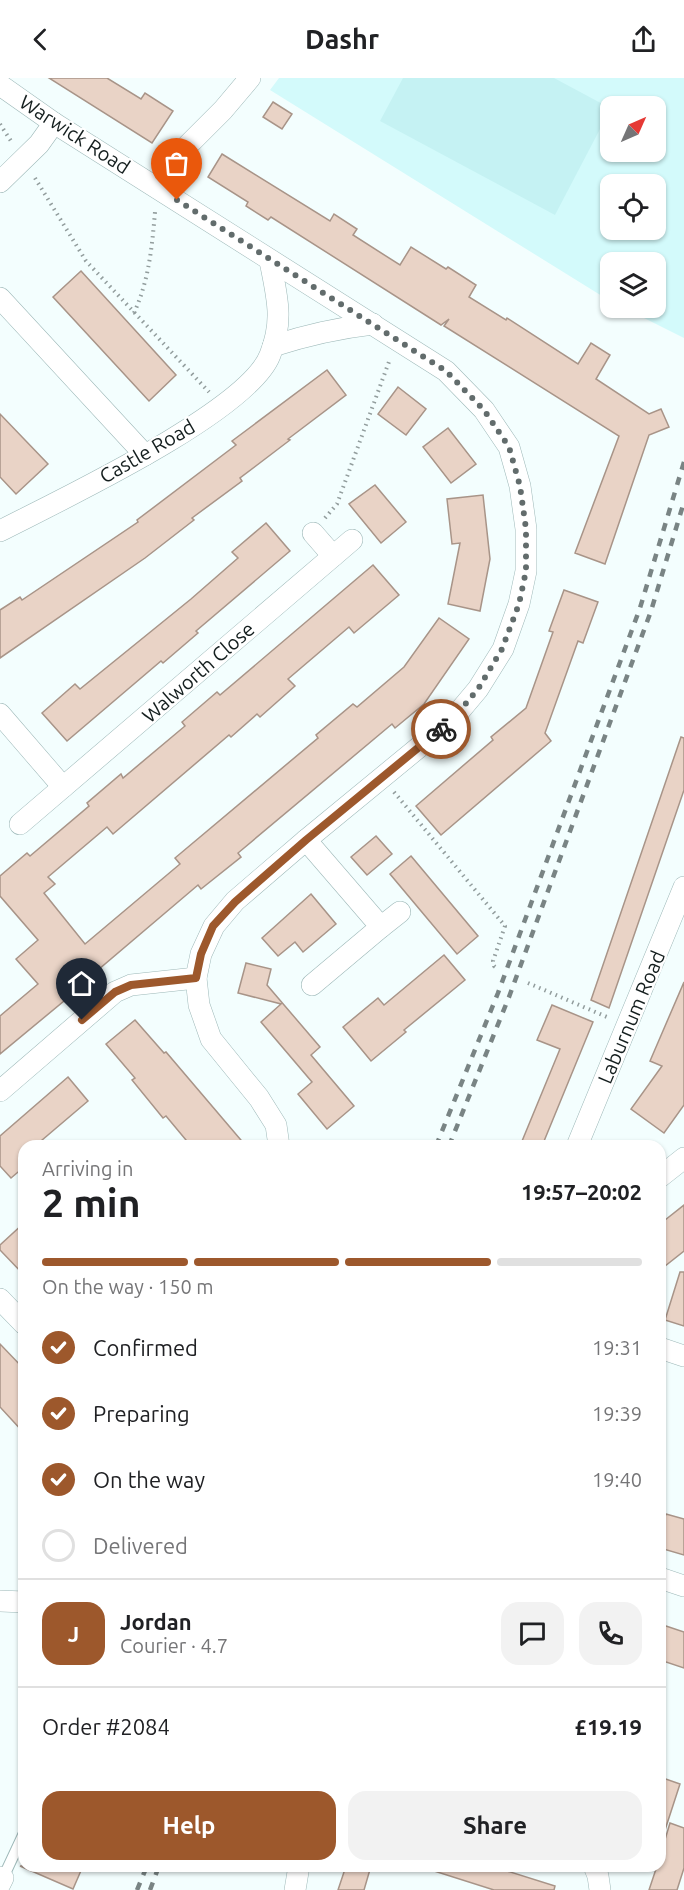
<!DOCTYPE html>
<meta charset="utf-8">
<style>
:root{--surface:#fff;--page:#f2f2f2;--text:#202124;--muted:#757577;--line:#e0e0e0;--accent:#9d582c}
body{margin:0;font-family:Ubuntu,sans-serif;background:var(--page);color:var(--text);height:100vh;display:flex;flex-direction:column;font-size:22px;white-space:nowrap}
*{box-sizing:border-box;margin:0}
p{font-size:20px;color:var(--muted)}
.icon{flex:none;width:33px;height:33px;fill:none;stroke:currentColor;stroke-width:2;stroke-linecap:round;stroke-linejoin:round}
.map{position:relative;flex:1;overflow:hidden}
.details{position:absolute;left:18px;top:1062px;width:648px;height:732px;display:flex;flex-direction:column;background:var(--surface);border-radius:18px;box-shadow:0 2px 4px #0004}
.details>*{flex:none}
.needle{width:39px;rotate:45deg}
.buttons{position:absolute;left:600px;top:18px;display:grid;gap:12px}
.buttons a{display:grid;place-items:center;width:66px;height:66px;border-radius:12px;background:var(--surface);box-shadow:0 2px 4px #0004;font-size:30px}
.pin{position:absolute;display:grid;place-items:center;width:51px;height:51px;color:#fff;margin:-62px -26px;border-radius:50% 50% 50% 0;rotate:-45deg;box-shadow:0 0 6px #0007}
.pin .icon{rotate:45deg}
.courier{position:absolute;display:grid;place-items:center;width:60px;height:60px;margin:-30px;border:4px solid #9d582c;border-radius:50%;background:#fff;color:#222;box-shadow:0 2px 8px #0007}
.summary em{font-style:normal;font-weight:700}
.summary div{display:flex;flex-direction:column-reverse}
.summary{display:flex;align-items:center;justify-content:space-between;height:102px;padding:0 24px}
h1{font-size:39px;font-weight:700;line-height:45px}
.bar{display:grid;grid-template-columns:repeat(4,1fr);gap:9px 6px;align-content:center;height:72px;padding:0 24px}
.bar i{height:8px;border-radius:4px;background:var(--line)}
.bar .on{background:var(--accent)}
.bar p{grid-column:span 4}
.line{display:flex;align-items:center;gap:15px;padding:0 24px;border-top:2px solid var(--line)}
.line div{flex:1}
.round{display:grid;place-items:center;flex:none;width:63px;height:63px;border-radius:18px;background:var(--page)}
ol{padding:0 24px;list-style:none}
li{display:flex;align-items:center;gap:18px;height:66px}
li p{margin-inline-start:auto}
li .icon{padding:6px;border-radius:50%;background:var(--accent);color:#fff;stroke-width:4}
li:last-child{color:var(--muted)}
li i{width:33px;height:33px;border:3px solid var(--line);border-radius:50%}
.button{display:flex;gap:12px;margin-top:auto;padding:12px 24px}
.button a{flex:1;height:69px;border-radius:18px;background:var(--accent);color:#fff;font-size:24px;font-weight:700;line-height:69px;text-align:center}
.button a+a{background:var(--page);color:var(--text)}
header{display:flex;justify-content:space-between;align-items:center;height:78px;padding:0 24px;background:var(--surface);font-size:27px;font-weight:700}
.map>svg:first-child{display:block}
</style>
<header><svg class="icon" aria-label="back" viewBox="0 0 24 24"><path d="M15 5l-7 7 7 7"/></svg>Dashr<svg class="icon" aria-label="share" viewBox="0 0 24 24"><path d="M12 15V3M7 8l5-5 5 5M5 13v7h14v-7"/></svg></header>
<div class="map">
<svg width="684" height="1812" viewBox="0 0 684 1812">
<rect width="100%" height="100%" fill="#f3fefe"/>
<path fill="#d3fafb" fill-rule="evenodd" d="M279 0H684V260L624 230H656V184H610V223L270 12ZM610 28H656V74H610ZM610 106H656V152H610Z"/>
<path fill="#c5f2f3" d="M403 0H554L610 30V32L555 137 380 43Z"/>
<g fill="#e9d3c6" stroke="#a89488" stroke-width="1.5">
<path d="M49 0H107L141 21 145 15 173 33 152 65Z"/>
<path d="M273 24 292 36 282 51 263 39Z"/>
<path d="M222 76 330 143 334 136 357 151 353 157 400 187 411 169 446 191 448 189 476 207 469 219 506 242 507 240 578 286 591 265 610 277 596 301 649 336 661 331 669 349 649 357 605 486 575 475 619 358 444 248 449 241 441 247 271 139 268 142 246 128 248 124 208 99Z"/>
<path d="M81 193 176 297 149 323 53 219Z"/>
<path d="M327 292 346 317 288 361 290 362 240 400 242 403 192 440 194 442 145 480 0 580V532L20 519 22 522 138 444 137 442 236 367 232 363Z"/>
<path d="M398 309 426 331 406 357 378 336Z"/>
<path d="M0 336 48 386 16 416 0 399Z"/>
<path d="M448 350 476 386 451 405 423 369Z"/>
<path d="M375 407 406 444 381 465 349 426Z"/>
<path d="M483 417 490 481 480 533 448 526 460 465 452 466 447 421Z"/>
<path d="M266 445 290 473 196 553 198 555 163 585 161 583 67 663 42 635 75 606 80 611 191 521 238 480 232 474Z"/>
<path d="M373 487 399 517 354 555 349 549 288 601 295 608 260 639 257 636 231 659 229 657 113 756 107 749 48 799 55 806 44 815 85 866 180 786 175 780 318 660 316 657 353 626 357 629 404 589 439 540 469 561 424 626 395 650 392 646 238 775 241 779 201 811 198 807 98 892 99 894 0 976V938L38 906 16 881 38 862 0 818V798L27 775 30 778 89 728 87 725 121 696 123 700 185 648 182 644 217 614 220 617Z"/>
<path d="M564 512 598 524 583 565 578 563 545 655 551 663 441 757 416 728 493 662 491 659 526 630 553 554 549 553Z"/>
<path d="M681 659 684 660V712L609 930 591 922Z"/>
<path d="M376 758 392 776 367 797 351 779Z"/>
<path d="M411 778 478 858 457 876 390 796Z"/>
<path d="M311 816 336 846 303 874 295 864 278 878 262 860Z"/>
<path d="M444 877 465 902 404 952 406 954 371 983 343 949 378 920 384 927Z"/>
<path d="M246 885 271 891 267 907 320 969 311 977 354 1028 327 1051 298 1016 312 1004 261 944 281 926 238 915Z"/>
<path d="M684 904V1027L664 1055 631 1031 662 988 650 983Z"/>
<path d="M552 927 593 944 542 1068H520L560 971 537 962Z"/>
<path d="M135 942 164 975 166 974 246 1068H191L166 1038 163 1040 132 1002 135 1000 106 966Z"/>
<path d="M68 999 88 1023 35 1068H24V1089L11 1100 0 1088V1058Z"/>
<path d="M684 1127V1173L660 1192V1146Z"/>
<path d="M24 1145V1197L0 1172V1167Z"/>
<path d="M680 1194H684V1248L665 1242Z"/>
<path d="M0 1266 24 1291V1355L0 1329Z"/>
<path d="M666 1436 684 1441V1477L660 1470V1454Z"/>
<path d="M660 1546 684 1554V1590L660 1582Z"/>
<path d="M660 1699 680 1706 664 1755 660 1754Z"/>
<path d="M670 1745 684 1750V1790L677 1812H649L657 1788H660V1778Z"/>
<path d="M20 1788H83L73 1811Z"/>
<path d="M346 1788H371L364 1812H338Z"/>
<path d="M432 1788H491L555 1808 554 1812H494L431 1792Z"/>
</g>
<g fill="none" stroke-linecap="round" stroke-linejoin="round">
<g stroke="#9db8b8" stroke-width="12">
<path id="lane" d="M3 1800 24 1755"/>
</g>
<g stroke="#9db8b8" stroke-width="22">
<g id="street">
<path d="M0 7 54 45 446 293 484 332 509 369 520 408 526 451V493L519 526 503 571 478 611 452 642 306 762 235 823 214 848 201 876 196 900 199 927 211 961 259 1020 276 1047 279 1068"/>
<path d="M0 104 39 66 54 45"/>
<path d="M158 110 186 69 223 32 250 0"/>
<path d="M0 220 145 377"/>
<path d="M273 268C307 257 338 250 373 246"/>
<path d="M0 453C58 423 248 334 270 277 284 242 277 219 270 183"/>
<path d="M313 455 333 478"/>
<path d="M0 636 63 709"/>
<path d="M20 746 352 462"/>
<path d="M306 762 381 849 312 907"/>
<path d="M381 849 400 834"/>
<path d="M0 1013 115 914 131 907 196 900"/>
<path d="M577 1068 684 809"/>
<path d="M660 1099 684 1080"/>
<path d="M0 1221 24 1246"/>
<path d="M660 1270 684 1278"/>
<path d="M660 1500 684 1508"/>
<path d="M0 1523 24 1524"/>
<path d="M594 1788 598 1798 600 1812"/>
<path d="M0 1799 3 1800 0 1806"/>
<path d="M295 1812 299 1788"/>
</g>
</g>
<g stroke="#929d9d" stroke-width="4" stroke-dasharray="1.5 4.5" stroke-linecap="butt">
<path d="M0 46 11 63"/>
<path d="M35 100 86 183 209 314"/>
<path d="M134 235C149 202 152 169 155 134"/>
<path d="M325 440 337 426 390 281"/>
<path d="M394 714 505 848 493 883 494 888 498 891"/>
<path d="M528 905 607 939"/>
</g>
<use href="#lane" stroke="#fff" stroke-width="10"/>
<use href="#street" stroke="#fff" stroke-width="21"/>
<g stroke="#798484" stroke-width="4.5" stroke-dasharray="8 8" stroke-linecap="butt">
<path d="M436 1068 498 915 640 530 684 384"/>
<path d="M449 1068 509 919 651 533 684 424"/>
<path d="M137 1812 147 1788"/>
<path d="M150 1812 159 1788"/>
</g>
</g>
<g fill="none" stroke-linecap="round" stroke-linejoin="round">
<path stroke="#626c6c" stroke-width="6" stroke-dasharray="0 10.8" d="M177 122 446 293 484 332 509 369 520 408 526 451V493L519 526 502 571 478 611 452 642 441 651"/>
<path stroke="#9d582c" stroke-width="8" d="M82 942 115 914 131 907 196 900 201 876 213 848 235 824 306 762 441 651"/>
</g>
<g text-anchor="middle" dominant-baseline="central" stroke-width="4.5" stroke-linejoin="round" paint-order="stroke">
<g font-size="20" fill="#141e1e" stroke="#fff">
<text transform="translate(75 56) rotate(33)">Warwick Road</text>
<text transform="translate(147 373) rotate(-30)">Castle Road</text>
<text transform="translate(198 594) rotate(-41)">Walworth Close</text>
<text transform="translate(631 939) rotate(-67)">Laburnum Road</text>
</g>
</g>
</svg>
<div class="buttons">
<a><svg class="needle" viewBox="-14 -14 28 28"><path d="M0-13l5 13h-10z" fill="#e53935"/><path d="M0 13l5-13h-10z" fill="#757577"/></svg></a>
<a><svg class="icon" aria-label="locate" viewBox="0 0 24 24"><circle cx="12" cy="12" r="6"/><path d="M12 2v4M12 18v4M2 12h4M18 12h4"/></svg></a>
<a><svg class="icon" aria-label="layers" viewBox="0 0 24 24"><path d="M12 4l9 5-9 5-9-5zM3 14l9 5 9-5"/></svg></a>
</div>
<div class="pin" style="left:177px;top:122px;background:#ea580c"><svg class="icon" aria-label="bag" viewBox="0 0 24 24"><path d="M5 8h14l-1 12H6zM9 8a3 3 0 0 1 6 0"/></svg></div>
<div class="pin" style="left:82px;top:942px;background:#1f2937"><svg class="icon" aria-label="home" viewBox="0 0 24 24"><path d="M3 11l9-7 9 7M6 9v11h12V9"/></svg></div>
<div class="courier" style="left:441px;top:651px"><svg class="icon" aria-label="bike" viewBox="0 0 24 24"><circle cx="6" cy="16" r="4"/><circle cx="18" cy="16" r="4"/><path d="M6 16l4-8h5l3 8M10 8l3 8H6M13 5h3"/></svg></div>
<section class="details">
<div class="summary"><div><h1>2 min</h1><p>Arriving in</p></div><em>19:57–20:02</em></div>
<div class="bar"><i class="on"></i><i class="on"></i><i class="on"></i><i></i><p>On the way · 150 m</p></div>
<ol>
<li><svg class="icon" aria-label="check" viewBox="0 0 24 24"><path d="M5 12l5 5 9-10"/></svg>Confirmed<p>19:31</p></li>
<li><svg class="icon" aria-label="check" viewBox="0 0 24 24"><path d="M5 12l5 5 9-10"/></svg>Preparing<p>19:39</p></li>
<li><svg class="icon" aria-label="check" viewBox="0 0 24 24"><path d="M5 12l5 5 9-10"/></svg>On the way<p>19:40</p></li>
<li><i></i>Delivered</li>
</ol>
<div class="line" style="height:108px"><b class="round" style="background:var(--accent);color:#fff">J</b><div><b>Jordan</b><p>Courier · 4.7</p></div><a class="round"><svg class="icon" aria-label="chat" viewBox="0 0 24 24"><path d="M4 5h16v11H9l-5 4z"/></svg></a><a class="round"><svg class="icon" aria-label="phone" viewBox="0 0 24 24"><path d="M5 4h4l2 5-3 2q2 4 5 5l2-3 5 2v4C11 20 4 13 5 4z"/></svg></a></div>
<div class="line" style="height:78px"><div>Order #2084</div><b>£19.19</b></div>
<div class="button"><a>Help</a><a>Share</a></div>
</section>
</div>
